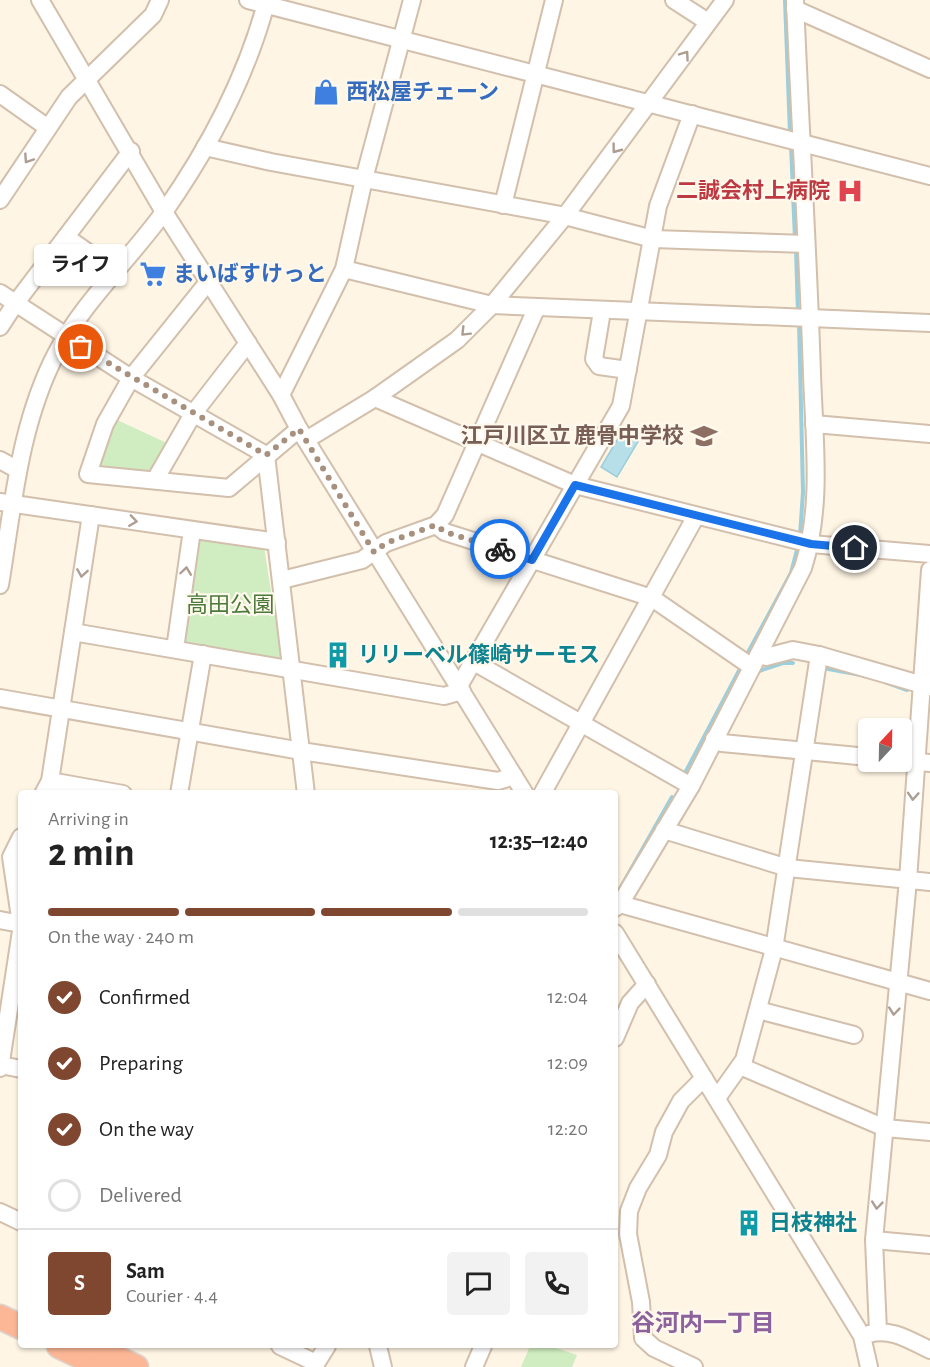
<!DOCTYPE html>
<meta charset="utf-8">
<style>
:root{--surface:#fff;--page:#f2f2f2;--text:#222;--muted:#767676;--line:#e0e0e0;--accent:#7f4630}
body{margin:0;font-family:"Alegreya Sans","Noto Sans JP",sans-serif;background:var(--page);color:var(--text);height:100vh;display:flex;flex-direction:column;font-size:22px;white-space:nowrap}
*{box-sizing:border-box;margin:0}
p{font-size:20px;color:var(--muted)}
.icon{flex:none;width:33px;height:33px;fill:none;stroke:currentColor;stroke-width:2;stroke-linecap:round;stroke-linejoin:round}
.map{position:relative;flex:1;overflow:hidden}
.drawer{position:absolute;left:18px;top:790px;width:600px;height:558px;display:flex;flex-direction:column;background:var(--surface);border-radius:6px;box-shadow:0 2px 4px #0004}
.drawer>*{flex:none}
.needle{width:39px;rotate:22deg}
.fabs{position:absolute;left:858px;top:718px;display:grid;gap:12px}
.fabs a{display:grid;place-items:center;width:54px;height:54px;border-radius:6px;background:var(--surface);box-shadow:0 2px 4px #0004;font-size:30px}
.pin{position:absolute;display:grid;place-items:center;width:51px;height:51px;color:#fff;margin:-26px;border:3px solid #fff;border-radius:50%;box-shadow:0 2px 6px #0007}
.courier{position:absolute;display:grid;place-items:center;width:60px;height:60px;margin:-30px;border:4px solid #1a73e8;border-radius:50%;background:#fff;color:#222;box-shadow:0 2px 8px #0007}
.bubble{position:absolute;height:42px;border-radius:6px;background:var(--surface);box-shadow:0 2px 4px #0004;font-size:20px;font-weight:700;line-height:42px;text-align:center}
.summary em{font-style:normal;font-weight:700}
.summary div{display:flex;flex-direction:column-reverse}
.summary{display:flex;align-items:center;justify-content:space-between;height:102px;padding:0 30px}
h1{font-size:39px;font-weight:700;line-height:45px}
.bar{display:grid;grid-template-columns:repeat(4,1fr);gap:9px 6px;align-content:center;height:72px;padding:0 30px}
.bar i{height:8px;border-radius:4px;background:var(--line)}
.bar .on{background:var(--accent)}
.bar p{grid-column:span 4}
.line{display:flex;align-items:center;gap:15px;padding:0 30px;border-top:2px solid var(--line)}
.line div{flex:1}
.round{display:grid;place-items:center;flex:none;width:63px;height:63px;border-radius:6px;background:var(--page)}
ol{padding:0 30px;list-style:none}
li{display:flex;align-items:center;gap:18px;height:66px}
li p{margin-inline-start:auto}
li .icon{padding:6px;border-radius:50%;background:var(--accent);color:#fff;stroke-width:4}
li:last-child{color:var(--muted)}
li i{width:33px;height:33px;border:3px solid var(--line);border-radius:50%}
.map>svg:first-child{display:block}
</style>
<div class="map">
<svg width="930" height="1367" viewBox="0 0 930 1367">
<rect width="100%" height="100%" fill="#fef5e4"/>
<g fill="#d0ecc1">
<path d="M115 419 169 444 152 473 96 470Z"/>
<path d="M195 538 264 547 282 661 181 643Z"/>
<path d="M530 1346H550L577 1355 572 1367H521Z"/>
</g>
<path fill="#b7dfe9" stroke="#9ccedb" stroke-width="1.5" d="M623 430 639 440 617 477 601 467Z"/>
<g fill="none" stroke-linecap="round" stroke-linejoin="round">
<g stroke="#9ccedb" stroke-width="4">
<path d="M785 0 790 134"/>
<path d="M791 145 795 239"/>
<path d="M796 249 798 314"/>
<path d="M799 321 803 492 800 536"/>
<path d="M745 658 791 573 798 546"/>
<path d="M823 668 861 675"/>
<path d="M756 672 783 663H793"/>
<path d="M885 682 907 690"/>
<path d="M685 773 742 665"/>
<path d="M622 885 672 797"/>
</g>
<g stroke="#d2bfac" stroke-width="20">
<g id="minor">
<path d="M40 0 164 212 281 395 299 429 525 794"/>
<path d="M248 0 930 176"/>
<path d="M674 0 708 22"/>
<path d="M795 9 930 69"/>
<path d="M0 94 48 128"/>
<path d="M205 147 271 162 561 215 653 239 806 244"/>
<path d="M0 200 69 97 153 15 160 0"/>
<path d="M503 205 554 0"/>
<path d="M66 237 116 272"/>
<path d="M344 269 492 305 930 323"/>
<path d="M208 282 131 378 266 455"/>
<path d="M0 293 131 378 105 424 88 474 229 488 299 429"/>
<path d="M602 311 594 359 599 366 628 370"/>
<path d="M0 327 15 304 131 151"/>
<path d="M281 395 344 269 364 179 412 0"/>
<path d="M375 398 575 485 811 544 930 554"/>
<path d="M814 424 930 434"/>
<path d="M306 440 375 398 457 340 492 305 565 216 725 0"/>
<path d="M266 455 306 794"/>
<path d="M0 460 18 470"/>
<path d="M155 480 193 414 248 343"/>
<path d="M0 502 277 542"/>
<path d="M436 525 445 532 652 598 752 667"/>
<path d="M282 580 362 560 386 543 436 525 445 515 536 309"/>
<path d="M0 585C13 507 19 424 57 352 84 301 130 259 164 212 209 148 247 75 267 0"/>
<path d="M73 632 444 696 462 691"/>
<path d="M175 649 192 530"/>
<path d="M759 654 766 657 793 650 819 655 930 687"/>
<path d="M474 662 691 786"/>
<path d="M459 686 621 406 658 206 692 114"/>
<path d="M0 698 301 751 498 781 514 776"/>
<path d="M714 739 722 743 868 757"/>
<path d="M902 760 930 763"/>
<path d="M50 781 123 794"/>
<path d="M43 794 50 781 91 515"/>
<path d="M179 794 203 654"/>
<path d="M542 794 696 516"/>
<path d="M664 830 788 868 930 882"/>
<path d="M21 837 11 857 21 924"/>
<path d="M620 904 930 991"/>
<path d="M615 908 620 904 691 786 803 568C823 506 814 438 812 374 808 249 800 125 795 0"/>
<path d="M0 920 21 924"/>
<path d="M615 933 862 1336 869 1367"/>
<path d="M758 1010 854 1035"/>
<path d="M615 1038 630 1003 647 984"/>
<path d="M1 1065 21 1069"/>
<path d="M740 1066 885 1128 930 1132"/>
<path d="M0 1068 21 931"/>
<path d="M717 1098 744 1060 774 949 819 655"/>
<path d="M0 1212 21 1222"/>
<path d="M874 1240 930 1245"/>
<path d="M878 1331 874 1240 908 880 930 570"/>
<path d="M869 1334C890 1327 911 1341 930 1350"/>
<path d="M280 1346 316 1363"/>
<path d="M378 1346 383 1367"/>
<path d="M314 1367 327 1346"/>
<path d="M474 1367 483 1346"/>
<path d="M694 1367 654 1348 643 1338 641 1302 628 1234 629 1211 638 1188 658 1155 664 1132 681 1101 704 1078"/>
</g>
</g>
<g stroke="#dcd4cf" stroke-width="27">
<g id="highway">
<path d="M0 1317 21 1327"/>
<path d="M59 1346 103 1367"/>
<path d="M92 1346 136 1367"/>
</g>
</g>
<use href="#minor" stroke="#fff" stroke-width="16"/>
<use href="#highway" stroke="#fcb797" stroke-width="24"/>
</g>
<defs><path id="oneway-chevron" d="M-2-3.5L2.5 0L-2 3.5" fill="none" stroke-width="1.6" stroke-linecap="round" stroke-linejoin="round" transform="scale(1.5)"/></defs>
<g stroke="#ae9d91">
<use href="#oneway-chevron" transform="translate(685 55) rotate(-55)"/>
<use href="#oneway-chevron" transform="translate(616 149) rotate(127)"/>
<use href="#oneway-chevron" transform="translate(28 159) rotate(124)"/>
<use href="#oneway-chevron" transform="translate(465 332) rotate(135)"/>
<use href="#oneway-chevron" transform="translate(133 521) rotate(8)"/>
<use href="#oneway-chevron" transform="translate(186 571) rotate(-82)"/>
<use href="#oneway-chevron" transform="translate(82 573) rotate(99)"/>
<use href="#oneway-chevron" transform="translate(913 796) rotate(94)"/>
<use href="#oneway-chevron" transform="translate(894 1011) rotate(96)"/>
<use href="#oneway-chevron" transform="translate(877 1205) rotate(96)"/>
</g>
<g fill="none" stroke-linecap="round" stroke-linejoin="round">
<path stroke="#a7917e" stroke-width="6" stroke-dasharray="0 10.8" d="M81 347 266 455 299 429 374 552 386 543 436 525 445 532 500 549"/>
<path stroke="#1a73e8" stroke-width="8" d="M500 549 532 560 575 485 811 544 855 548"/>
</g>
<defs>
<g id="shop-bare" transform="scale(2.07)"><path d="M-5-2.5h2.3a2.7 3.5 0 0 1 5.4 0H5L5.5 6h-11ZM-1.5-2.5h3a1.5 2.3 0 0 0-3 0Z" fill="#3f7fe0" stroke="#fff8ec" stroke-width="2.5" paint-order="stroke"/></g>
<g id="hospital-bare" transform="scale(2.07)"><path d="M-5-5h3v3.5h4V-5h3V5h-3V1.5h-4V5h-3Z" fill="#e0444e" stroke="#fff8ec" stroke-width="2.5" paint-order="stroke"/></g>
<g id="supermarket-bare" transform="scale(2.07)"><path d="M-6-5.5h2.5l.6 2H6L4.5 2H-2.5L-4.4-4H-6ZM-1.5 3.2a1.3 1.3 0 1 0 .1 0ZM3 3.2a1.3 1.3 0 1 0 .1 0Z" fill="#3f7fe0" stroke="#fff8ec" stroke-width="2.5" paint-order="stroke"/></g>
<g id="school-bare" transform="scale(2.07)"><path d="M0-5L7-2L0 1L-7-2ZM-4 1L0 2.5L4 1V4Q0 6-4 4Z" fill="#8d6e63" stroke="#fff8ec" stroke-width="2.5" paint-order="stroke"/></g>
<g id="building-bare" transform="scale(2.07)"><path d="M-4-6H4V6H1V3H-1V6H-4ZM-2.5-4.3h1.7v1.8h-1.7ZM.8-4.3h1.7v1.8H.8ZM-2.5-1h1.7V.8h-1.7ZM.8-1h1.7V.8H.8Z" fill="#0f9aa8" stroke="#fff8ec" stroke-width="2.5" paint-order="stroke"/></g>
</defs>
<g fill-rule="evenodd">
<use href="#shop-bare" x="326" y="92"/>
<use href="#hospital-bare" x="850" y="191"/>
<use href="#supermarket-bare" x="153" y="274"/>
<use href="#school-bare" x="704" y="436"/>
<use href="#building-bare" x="338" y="655"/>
<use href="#building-bare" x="749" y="1223"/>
</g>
<g text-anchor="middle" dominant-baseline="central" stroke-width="4.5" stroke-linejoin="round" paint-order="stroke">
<g font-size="22" font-weight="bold" fill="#366cbe" stroke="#fff8ec" text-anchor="start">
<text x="346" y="92">西松屋チェーン</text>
<text x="173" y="274">まいばすけっと</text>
</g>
<g font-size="22" font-weight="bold" fill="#be3a42" stroke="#fff8ec" text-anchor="end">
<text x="830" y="191">二誠会村上病院</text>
</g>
<g font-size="22" font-weight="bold" fill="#785e54" stroke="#fff8ec" text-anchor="end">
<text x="684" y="436">江戸川区立 鹿骨中学校</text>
</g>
<g font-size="22" fill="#4b793c" stroke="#fff8ec">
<text x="230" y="605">高田公園</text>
</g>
<g font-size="22" font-weight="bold" fill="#0d838f" stroke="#fff8ec" text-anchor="start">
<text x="358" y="655">リリーベル篠崎サーモス</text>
<text x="769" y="1223">日枝神社</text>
</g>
<g font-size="24" font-weight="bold" fill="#8c629c" stroke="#fff8ec">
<text x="703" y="1324">谷河内一丁目</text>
</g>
</g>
</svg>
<div class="fabs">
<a><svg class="needle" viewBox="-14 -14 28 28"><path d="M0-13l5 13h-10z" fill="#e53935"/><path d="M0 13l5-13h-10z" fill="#767676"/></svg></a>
</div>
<div class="pin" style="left:81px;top:347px;background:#ea580c"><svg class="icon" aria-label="bag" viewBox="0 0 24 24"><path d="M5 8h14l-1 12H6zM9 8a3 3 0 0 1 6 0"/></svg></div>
<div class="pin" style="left:855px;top:548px;background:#1f2937"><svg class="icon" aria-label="home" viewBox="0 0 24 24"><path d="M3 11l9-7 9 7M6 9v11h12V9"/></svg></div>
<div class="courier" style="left:500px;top:549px"><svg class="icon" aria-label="bike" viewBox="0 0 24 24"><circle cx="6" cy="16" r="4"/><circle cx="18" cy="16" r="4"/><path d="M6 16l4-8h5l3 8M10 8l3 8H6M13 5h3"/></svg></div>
<div class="bubble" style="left:34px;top:244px;width:93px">ライフ</div>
<section class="drawer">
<div class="summary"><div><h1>2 min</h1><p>Arriving in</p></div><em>12:35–12:40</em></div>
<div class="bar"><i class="on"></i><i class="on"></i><i class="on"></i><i></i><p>On the way · 240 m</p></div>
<ol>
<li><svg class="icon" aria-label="check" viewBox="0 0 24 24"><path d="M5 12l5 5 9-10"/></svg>Confirmed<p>12:04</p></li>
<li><svg class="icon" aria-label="check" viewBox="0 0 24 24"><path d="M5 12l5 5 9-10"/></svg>Preparing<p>12:09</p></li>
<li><svg class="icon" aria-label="check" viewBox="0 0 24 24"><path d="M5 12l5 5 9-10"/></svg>On the way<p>12:20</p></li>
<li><i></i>Delivered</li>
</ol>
<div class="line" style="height:108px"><b class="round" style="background:var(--accent);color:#fff">S</b><div><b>Sam</b><p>Courier · 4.4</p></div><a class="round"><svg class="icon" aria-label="chat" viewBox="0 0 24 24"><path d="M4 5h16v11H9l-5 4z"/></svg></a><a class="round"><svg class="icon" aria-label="phone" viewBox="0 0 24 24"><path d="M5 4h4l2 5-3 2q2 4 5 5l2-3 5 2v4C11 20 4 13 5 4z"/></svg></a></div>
</section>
</div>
